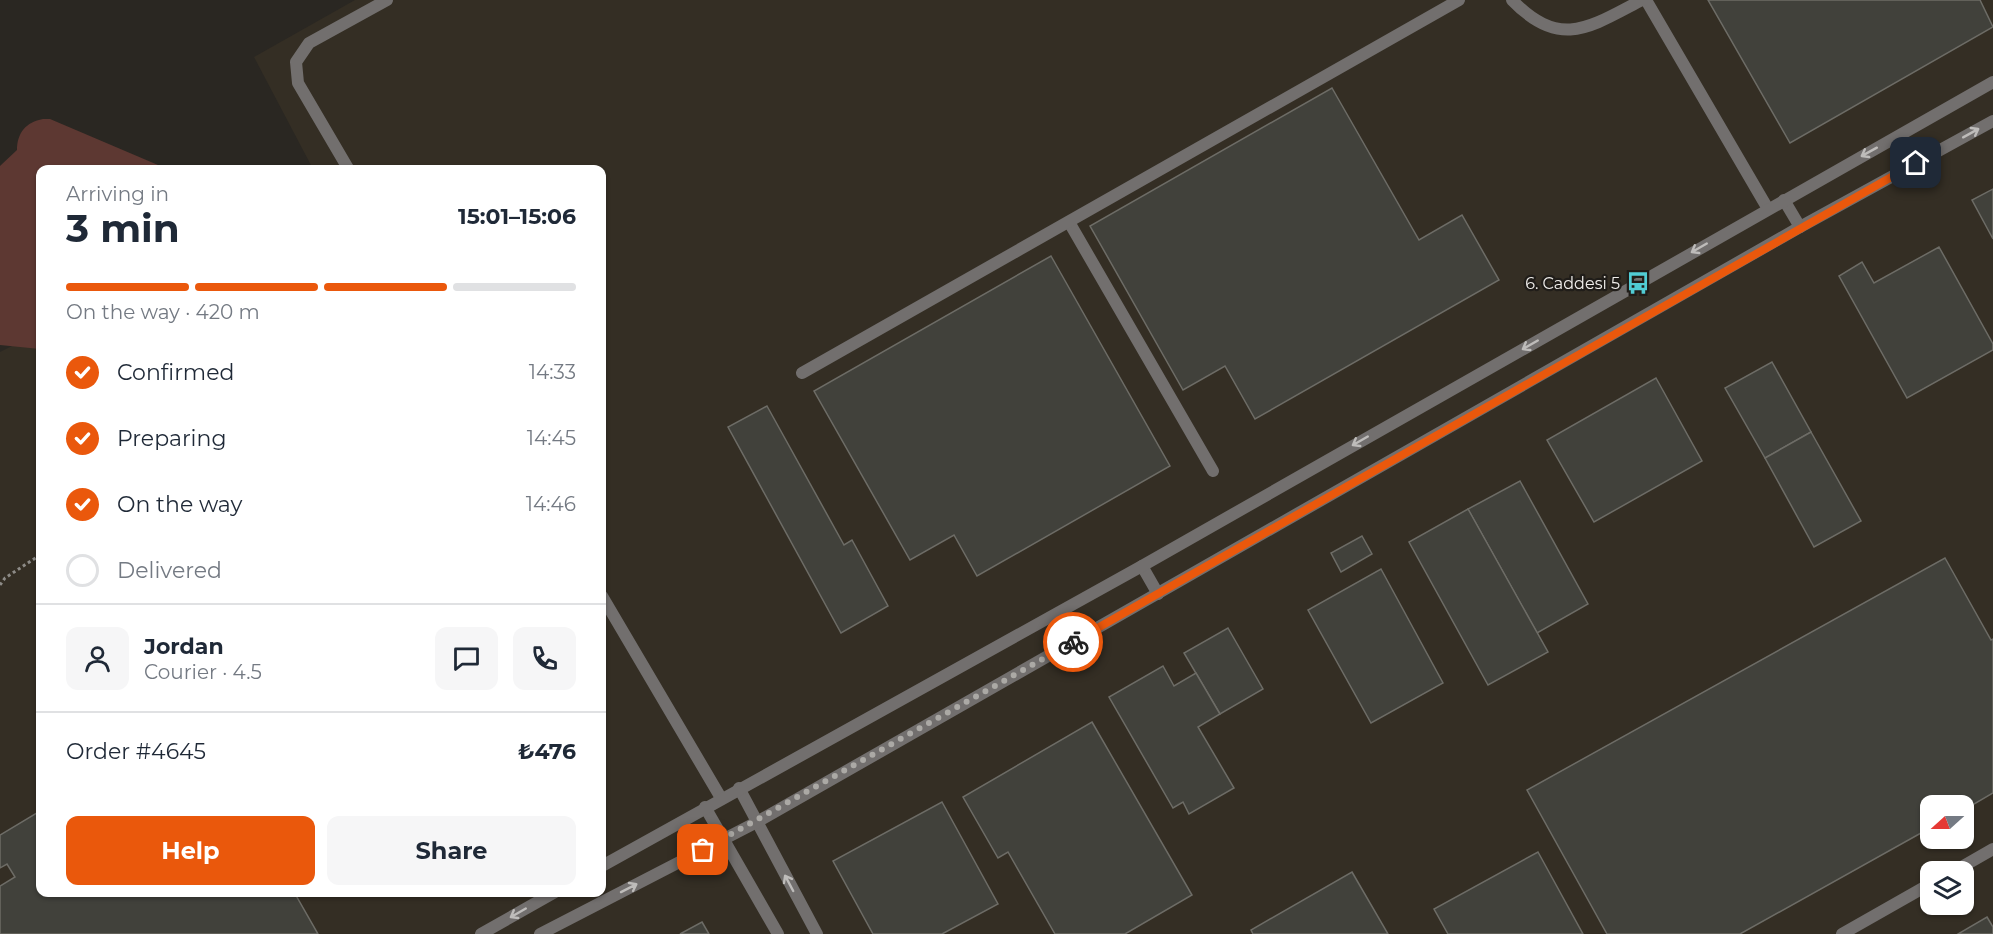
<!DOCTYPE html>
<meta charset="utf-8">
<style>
:root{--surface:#fff;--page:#f6f6f7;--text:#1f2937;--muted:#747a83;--line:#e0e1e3;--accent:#ea580c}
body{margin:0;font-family:Montserrat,sans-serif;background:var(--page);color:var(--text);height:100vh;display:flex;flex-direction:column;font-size:22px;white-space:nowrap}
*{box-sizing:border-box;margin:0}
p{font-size:20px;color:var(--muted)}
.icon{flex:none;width:33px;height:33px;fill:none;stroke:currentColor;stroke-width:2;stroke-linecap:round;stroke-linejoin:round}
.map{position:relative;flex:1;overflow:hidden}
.drawer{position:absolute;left:36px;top:165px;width:570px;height:732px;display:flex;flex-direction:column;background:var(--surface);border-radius:12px;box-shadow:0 2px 4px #0004}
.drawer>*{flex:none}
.needle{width:39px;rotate:249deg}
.buttons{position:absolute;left:1920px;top:795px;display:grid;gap:12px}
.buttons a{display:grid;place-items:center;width:54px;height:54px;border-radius:12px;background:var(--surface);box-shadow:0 2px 4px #0004;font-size:30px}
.pin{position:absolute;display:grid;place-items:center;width:51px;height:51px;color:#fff;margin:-26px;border-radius:12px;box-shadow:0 3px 9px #0006}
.courier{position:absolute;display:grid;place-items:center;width:60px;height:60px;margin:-30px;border:4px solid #ea580c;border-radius:50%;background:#fff;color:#222;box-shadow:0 2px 8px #0007}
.headline em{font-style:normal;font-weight:700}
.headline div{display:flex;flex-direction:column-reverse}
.headline{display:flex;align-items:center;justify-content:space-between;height:102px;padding:0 30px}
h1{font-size:39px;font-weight:700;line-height:45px}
.bar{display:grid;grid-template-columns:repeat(4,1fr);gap:9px 6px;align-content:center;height:72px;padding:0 30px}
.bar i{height:8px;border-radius:4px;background:var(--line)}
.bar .current{background:var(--accent)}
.bar p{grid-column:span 4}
.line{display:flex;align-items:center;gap:15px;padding:0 30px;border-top:2px solid var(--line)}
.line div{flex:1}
.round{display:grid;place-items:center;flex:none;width:63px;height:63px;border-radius:12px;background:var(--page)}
ol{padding:0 30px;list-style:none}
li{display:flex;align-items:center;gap:18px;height:66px}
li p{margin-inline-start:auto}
li .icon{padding:6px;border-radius:50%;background:var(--accent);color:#fff;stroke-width:4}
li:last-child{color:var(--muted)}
li i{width:33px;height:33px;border:3px solid var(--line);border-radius:50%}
.cta{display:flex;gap:12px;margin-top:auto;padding:12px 30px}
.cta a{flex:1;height:69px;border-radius:12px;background:var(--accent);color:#fff;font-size:24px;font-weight:700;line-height:69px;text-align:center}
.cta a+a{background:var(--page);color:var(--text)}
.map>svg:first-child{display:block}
</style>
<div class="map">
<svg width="1993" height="934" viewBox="0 0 1993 934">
<rect width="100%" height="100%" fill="#2a2722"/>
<path fill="#342e24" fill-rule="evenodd" d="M355 0H1993V934H0V352L40 332V892H602V170L313 169 254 57ZM1930 806H1964V838H1930ZM1930 872H1964V904H1930Z"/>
<path fill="#5d3832" d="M43 119H50L158 165 162 169 40 170V349L0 345V166L17 150C17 133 26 122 43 119Z"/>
<g fill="#41413b" stroke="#6d6c66" stroke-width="1.5">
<path d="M1708 0H1980L1993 27 1790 143Z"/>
<path d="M1332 88 1419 240 1462 215 1499 280 1255 419 1225 366 1183 390 1090 226Z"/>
<path d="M1993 189V239L1972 200Z"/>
<path d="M1939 247 1993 344V350L1907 398 1839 276 1862 262 1874 283Z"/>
<path d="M1051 256 1170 466 977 576 954 535 910 560 814 391Z"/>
<path d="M1772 362 1811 432 1765 458 1725 388Z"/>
<path d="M1656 378 1702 461 1594 522 1547 440Z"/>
<path d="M767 406 844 545 852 540 888 606 841 633 728 427Z"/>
<path d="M1811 432 1861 521 1814 547 1765 458Z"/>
<path d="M1520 481 1588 604 1537 633 1468 509Z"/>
<path d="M1468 509 1548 652 1488 685 1409 542Z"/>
<path d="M1362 536 1372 554 1341 572 1331 553Z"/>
<path d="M1945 558 1991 640 1993 639V793L1964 810V806H1930V828L1740 934H1607L1527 790Z"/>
<path d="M1381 569 1443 683 1371 723 1308 610Z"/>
<path d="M1228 628 1263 689 1220 714 1184 653Z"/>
<path d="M1163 666 1174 686 1196 673 1220 714 1198 727 1234 788 1189 814 1183 802 1173 808 1109 697Z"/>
<path d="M1092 722 1192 895 1125 934H1055L1008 852 998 858 963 797Z"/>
<path d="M942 802 998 904 942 934H873L833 861Z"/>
<path d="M40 811V892H294L318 934H0V886L15 877 7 864 0 868V835Z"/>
<path d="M1538 852 1583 934H1448L1434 909Z"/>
<path d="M1352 872 1388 934H1253L1251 930Z"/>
<path d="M1987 917 1993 927V934H1958Z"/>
<path d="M702 922 709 934H680Z"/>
</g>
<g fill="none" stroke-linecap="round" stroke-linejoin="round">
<path stroke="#8d8b87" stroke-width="3" stroke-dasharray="3 3" stroke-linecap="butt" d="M0 585 5 578 40 555"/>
<g stroke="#726f6e" stroke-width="12">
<path d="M1512 0C1560 50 1590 27 1642 0"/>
<path d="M1646 0 1768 209"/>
<path d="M349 170 298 83 296 62 309 43 387 0"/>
<path d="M1069 222 1213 471"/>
<path d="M802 373 1459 0"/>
<path d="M602 596 721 798"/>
<path d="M739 788 817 934"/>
<path d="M705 807 778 934"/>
<path d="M1953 872 1993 849"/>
<path d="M1842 934 1930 884"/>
</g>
<g stroke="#726f6e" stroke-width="12">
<path d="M1784 200 1800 227"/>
<path d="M1142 566 1158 594"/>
<path d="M602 866 1142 566 1993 82"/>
<path d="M481 934 555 892"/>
<path d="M540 934 757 822 1800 227 1993 121"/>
</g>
</g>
<defs><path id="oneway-shaft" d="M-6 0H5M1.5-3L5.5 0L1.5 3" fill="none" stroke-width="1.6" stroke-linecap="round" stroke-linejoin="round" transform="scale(1.5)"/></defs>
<g stroke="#bebcba">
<use href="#oneway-shaft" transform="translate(1971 133) rotate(-29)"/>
<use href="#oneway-shaft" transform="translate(1869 152) rotate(151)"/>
<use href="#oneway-shaft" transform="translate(1699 248) rotate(150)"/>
<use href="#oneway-shaft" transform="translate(1530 345) rotate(150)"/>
<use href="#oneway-shaft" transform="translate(1360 441) rotate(150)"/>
<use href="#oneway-shaft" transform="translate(789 883) rotate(-118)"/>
<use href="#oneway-shaft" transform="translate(629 888) rotate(-27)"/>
<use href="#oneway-shaft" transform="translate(518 913) rotate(150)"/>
</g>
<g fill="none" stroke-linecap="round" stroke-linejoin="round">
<path stroke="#aba9a5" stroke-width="6" stroke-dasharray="0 10.8" d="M703 850 1073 642"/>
<path stroke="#ea580c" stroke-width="8" d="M1073 642 1916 163"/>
</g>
<defs>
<g id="bus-bare" transform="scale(1.8)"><path d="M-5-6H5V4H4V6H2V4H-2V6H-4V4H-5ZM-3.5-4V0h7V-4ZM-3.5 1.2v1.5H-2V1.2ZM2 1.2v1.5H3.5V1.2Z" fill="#51ccd4" stroke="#201d19" stroke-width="2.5" paint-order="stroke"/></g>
</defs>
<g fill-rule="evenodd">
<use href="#bus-bare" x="1638" y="283"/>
</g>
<g text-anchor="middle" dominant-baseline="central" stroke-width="4.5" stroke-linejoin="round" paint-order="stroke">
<g font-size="16" fill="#f1efec" stroke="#201d19" text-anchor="end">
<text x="1620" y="283">6. Caddesi 5</text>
</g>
</g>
</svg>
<div class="buttons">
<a><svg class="needle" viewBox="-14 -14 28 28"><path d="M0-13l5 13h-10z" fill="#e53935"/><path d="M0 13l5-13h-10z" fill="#747a83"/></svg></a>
<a><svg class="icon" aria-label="layers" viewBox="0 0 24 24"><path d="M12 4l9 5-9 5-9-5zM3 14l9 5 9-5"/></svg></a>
</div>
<div class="pin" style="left:703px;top:850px;background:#ea580c"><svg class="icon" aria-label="bag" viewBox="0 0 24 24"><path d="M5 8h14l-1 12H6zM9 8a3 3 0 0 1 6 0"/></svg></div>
<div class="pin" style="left:1916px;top:163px;background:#1f2937"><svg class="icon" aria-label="home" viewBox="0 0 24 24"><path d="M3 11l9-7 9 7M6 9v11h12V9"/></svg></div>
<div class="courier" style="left:1073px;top:642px"><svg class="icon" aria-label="bike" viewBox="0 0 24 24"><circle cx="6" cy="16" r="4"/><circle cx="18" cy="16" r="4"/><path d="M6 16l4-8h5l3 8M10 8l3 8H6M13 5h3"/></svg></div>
<section class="drawer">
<div class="headline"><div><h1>3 min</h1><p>Arriving in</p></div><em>15:01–15:06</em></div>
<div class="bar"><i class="current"></i><i class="current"></i><i class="current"></i><i></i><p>On the way · 420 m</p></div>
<ol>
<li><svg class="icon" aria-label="check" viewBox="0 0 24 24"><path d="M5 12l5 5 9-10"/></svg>Confirmed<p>14:33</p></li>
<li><svg class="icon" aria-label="check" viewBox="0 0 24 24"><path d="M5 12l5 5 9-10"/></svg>Preparing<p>14:45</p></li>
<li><svg class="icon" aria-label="check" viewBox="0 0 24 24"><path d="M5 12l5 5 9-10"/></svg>On the way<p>14:46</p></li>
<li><i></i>Delivered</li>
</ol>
<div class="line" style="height:108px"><a class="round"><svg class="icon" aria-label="person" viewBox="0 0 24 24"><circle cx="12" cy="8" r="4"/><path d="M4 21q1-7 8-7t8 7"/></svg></a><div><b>Jordan</b><p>Courier · 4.5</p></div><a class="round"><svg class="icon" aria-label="chat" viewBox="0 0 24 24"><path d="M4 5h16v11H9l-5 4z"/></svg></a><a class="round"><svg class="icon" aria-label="phone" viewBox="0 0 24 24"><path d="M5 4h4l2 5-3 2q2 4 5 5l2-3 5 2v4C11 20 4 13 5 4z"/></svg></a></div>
<div class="line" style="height:78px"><div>Order #4645</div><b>₺476</b></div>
<div class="cta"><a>Help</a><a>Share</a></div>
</section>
</div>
